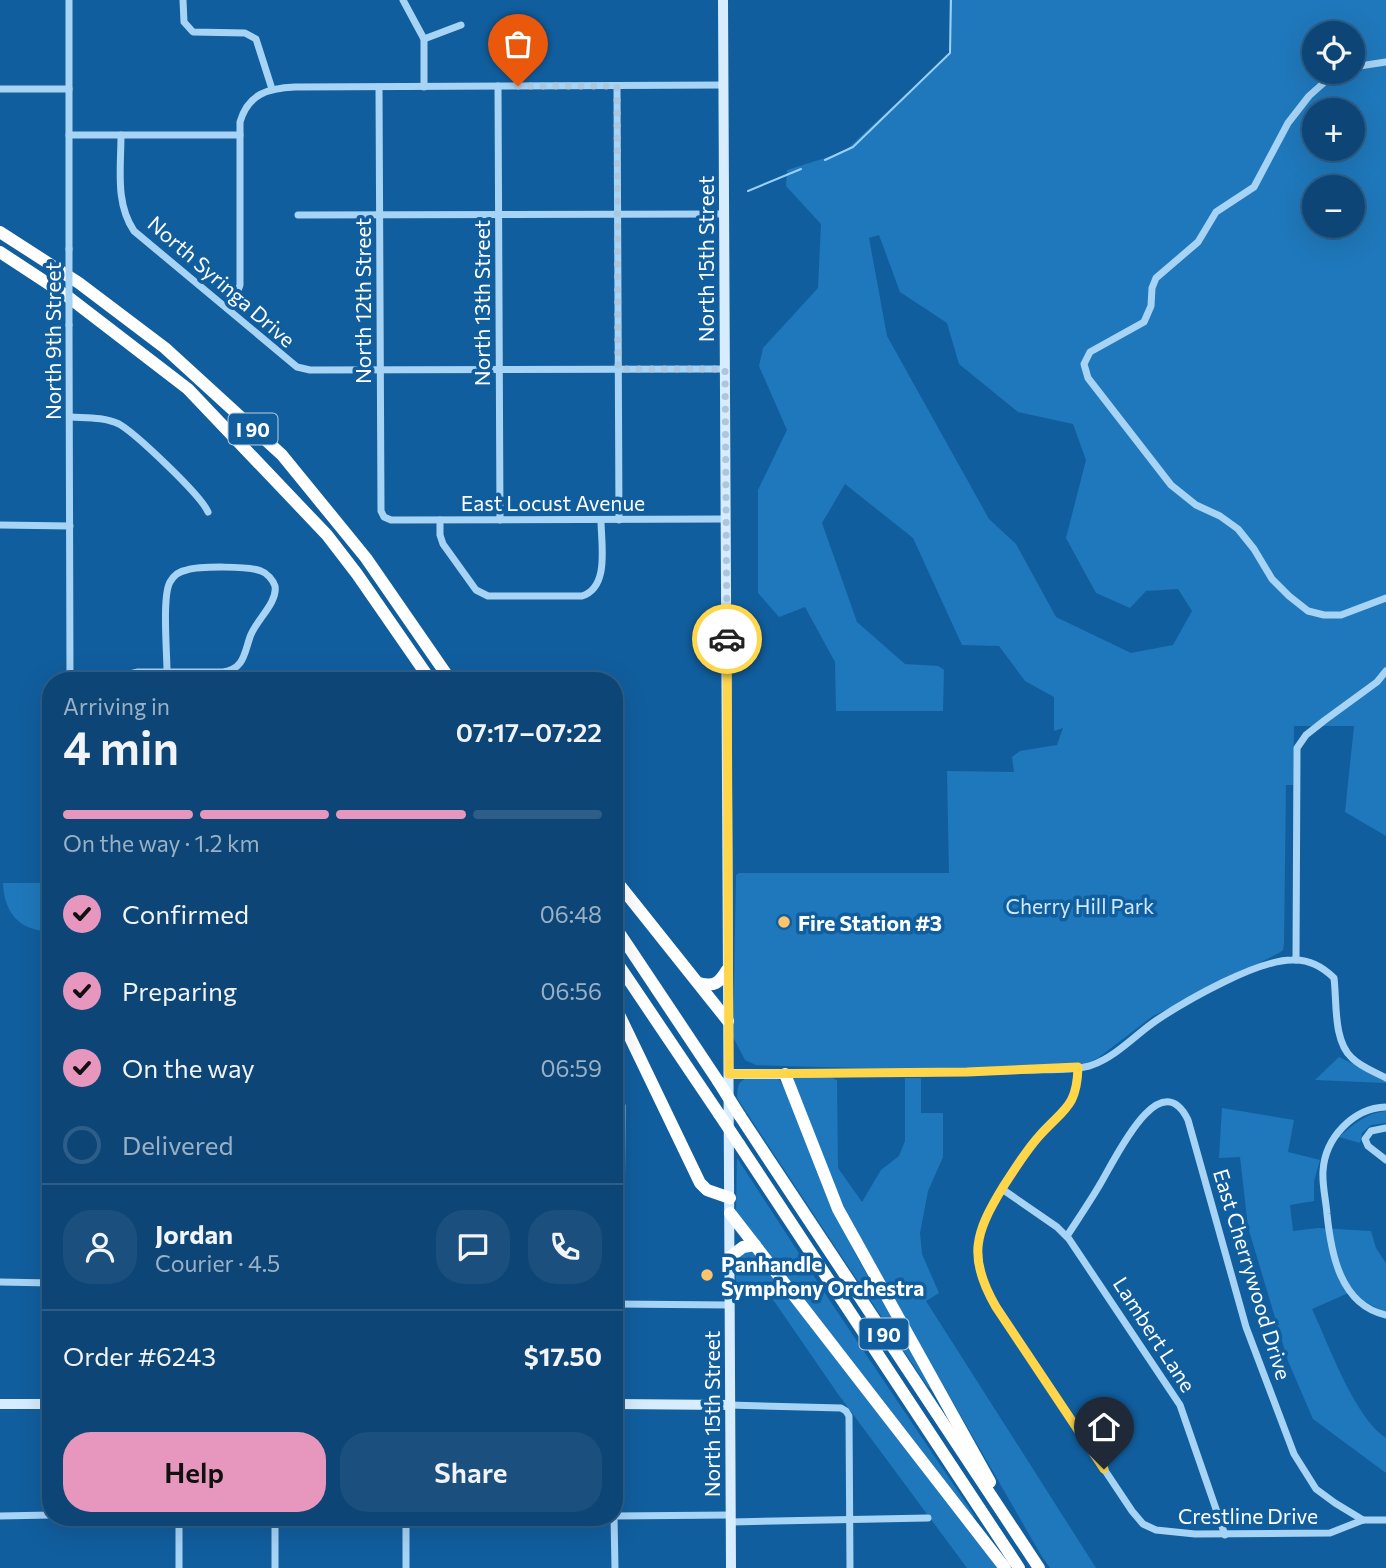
<!DOCTYPE html>
<meta charset="utf-8">
<style>
:root{--surface:#0d4676;--page:#1b507e;--text:#f1f3f6;--muted:#9ab1c5;--line:#2d5e88;--accent:#e797bd}
body{margin:0;font-family:Commissioner,sans-serif;background:var(--page);color:var(--text);height:100vh;display:flex;flex-direction:column;font-size:26px;white-space:nowrap}
*{box-sizing:border-box;margin:0}
p{font-size:23px;color:var(--muted)}
.icon{flex:none;width:38px;height:38px;fill:none;stroke:currentColor;stroke-width:2;stroke-linecap:round;stroke-linejoin:round}
.map{position:relative;flex:1;overflow:hidden}
.details{position:absolute;left:42px;top:672px;width:581px;height:854px;display:flex;flex-direction:column;background:var(--surface);border-radius:28px;box-shadow:0 7px 28px #0002,0 0 0 2px var(--line)}
.details>*{flex:none}
.controls{position:absolute;left:1302px;top:21px;display:grid;gap:14px}
.controls a{display:grid;place-items:center;width:63px;height:63px;border-radius:50%;background:var(--surface);box-shadow:0 7px 28px #0002,0 0 0 2px var(--line);font-size:35px}
.pin{position:absolute;display:grid;place-items:center;width:60px;height:60px;color:#fff;margin:-72px -30px;border-radius:50% 50% 50% 0;rotate:-45deg;box-shadow:0 0 7px #0007}
.pin .icon{rotate:45deg}
.courier{position:absolute;display:grid;place-items:center;width:70px;height:70px;margin:-35px;border:5px solid #ffd54a;border-radius:50%;background:#fff;color:#222;box-shadow:0 2px 9px #0007}
.summary em{font-style:normal;font-weight:600}
.summary div{display:flex;flex-direction:column-reverse}
.summary{display:flex;align-items:center;justify-content:space-between;height:119px;padding:0 21px}
h1{font-size:46px;font-weight:600;line-height:52px}
.bar{display:grid;grid-template-columns:repeat(4,1fr);gap:10px 7px;align-content:center;height:84px;padding:0 21px}
.bar i{height:9px;border-radius:5px;background:var(--line)}
.bar .selected{background:var(--accent)}
.bar p{grid-column:span 4}
.line{display:flex;align-items:center;gap:18px;padding:0 21px;border-top:2px solid var(--line)}
.line div{flex:1}
.round{display:grid;place-items:center;flex:none;width:74px;height:74px;border-radius:28px;background:var(--page)}
ol{padding:0 21px;list-style:none}
li{display:flex;align-items:center;gap:21px;height:77px}
li p{margin-inline-start:auto}
li .icon{padding:7px;border-radius:50%;background:var(--accent);color:#111;stroke-width:4}
li:last-child{color:var(--muted)}
li i{width:38px;height:38px;border:4px solid var(--line);border-radius:50%}
.cta{display:flex;gap:14px;margin-top:auto;padding:14px 21px}
.cta a{flex:1;height:80px;border-radius:28px;background:var(--accent);color:#111;font-size:28px;font-weight:600;line-height:80px;text-align:center}
.cta a+a{background:var(--page);color:var(--text)}
.map>svg:first-child{display:block}
</style>
<div class="map">
<svg width="1386" height="1568" viewBox="0 0 1386 1568">
<rect width="100%" height="100%" fill="#115e9e"/>
<g fill="#1f78bb" fill-rule="evenodd">
<path d="M949 0H1386V836L1345 812 1354 726H1294L1293 785H1286L1284 943 1283 950 1279 953 1153 1016 1098 1058 1087 1063C977 1071 867 1069 756 1065L745 1060 733 1037 736 875 739 873H949L947 771 1014 772 1012 757 1020 751 1057 745 1063 728 1054 731V697L1025 681 999 646 962 645 913 538 845 484 822 523 857 622 905 664 938 666 944 670 943 711H836L835 662 805 607 779 617 758 593V490L787 430 759 366 763 348 818 288 821 224 786 186 787 170 844 152 949 54ZM1314 33H1353V72H1314ZM1314 110H1353V149H1314ZM1314 187H1353V226H1314ZM879 235 900 292 947 323 959 364 1018 412 1073 424 1086 460 1066 538 1096 593 1130 608 1146 591 1178 589 1192 611 1173 645 1131 653 1056 617 1016 544 989 519 887 336 869 238Z"/>
<path d="M3 883H45L49 888V931C19 931 4 912 3 883Z"/>
<path d="M1339 1057 1386 1080V1083L1315 1080Z"/>
<path d="M798 1075 830 1077 837 1080 838 1168 862 1202 881 1170 899 1156 905 1141V1078H921V1113H943V1157L928 1191 920 1233 922 1254 939 1293 926 1301 1096 1568H1050L1041 1555 856 1234 827 1171 791 1081Z"/>
<path d="M750 1077 778 1078 786 1090 833 1209 857 1257 933 1391 927 1386 737 1098C738 1086 737 1081 750 1077Z"/>
<path d="M1222 1108 1294 1120 1288 1152 1320 1160 1314 1181V1201L1290 1205 1293 1231 1318 1228 1371 1231 1376 1248 1386 1263V1313L1360 1299 1353 1291 1312 1309C1329 1345 1354 1417 1386 1438V1473L1313 1419 1288 1361 1248 1227 1240 1157 1219 1158Z"/>
<path d="M1386 1111V1123L1371 1125 1362 1133 1360 1143 1339 1137C1354 1124 1366 1113 1386 1111Z"/>
<path d="M737 1158 832 1304 976 1518 970 1515 736 1212Z"/>
<path d="M743 1251H754L999 1568H967L838 1394 763 1285H736C736 1273 734 1260 743 1251Z"/>
</g>
<g fill="none" stroke-linecap="round" stroke-linejoin="round">
<g stroke="#99d0f8" stroke-width="2">
<path d="M825 160 853 147 950 53 951 0"/>
<path d="M748 191 801 169"/>
</g>
<g stroke="#a7d3f5" stroke-width="7">
<path d="M69 0V249"/>
<path d="M183 0 184 22 193 32 245 33 256 39 272 89"/>
<path d="M403 0 424 39V87"/>
<path d="M424 39 461 25"/>
<path d="M1353 67 1386 62"/>
<path d="M1343 72 1328 79 1309 96 1288 123 1254 187 1216 212 1198 242 1156 278 1152 288 1151 306 1144 322 1090 352 1084 364 1088 378 1171 485 1196 505 1220 516 1238 529 1254 549 1272 579 1289 596 1308 611 1324 615H1341L1386 598"/>
<path d="M498 86 500 520"/>
<path d="M617 86 619 520"/>
<path d="M379 87 381 511 384 517 391 520 725 519"/>
<path d="M0 89H69"/>
<path d="M69 135H240"/>
<path d="M121 135C121 168 115 203 134 231L297 367 310 370 725 369"/>
<path d="M298 215 725 214"/>
<path d="M227 307 236 296 240 285V122C248 94 268 88 295 87L724 85"/>
<path d="M69 325 70 681"/>
<path d="M71 417C87 418 104 417 119 424 135 433 201 495 208 512"/>
<path d="M440 520V535L443 544 476 590 488 596H582C610 587 601 544 601 520"/>
<path d="M0 525 70 526"/>
<path d="M70 675H125L138 672H223C244 669 244 654 250 637 255 621 278 603 275 586 273 580 267 573 261 571 249 566 200 566 187 570 180 571 174 575 170 582 162 596 167 652 167 672"/>
<path d="M1296 960 1297 748 1306 735 1325 720 1377 682 1386 671"/>
<path d="M1078 1067C1077 1106 1065 1107 1041 1134 1026 1151 1015 1169 1003 1187 974 1234 967 1257 996 1307L1132 1511 1143 1524 1156 1530 1195 1534 1330 1533 1363 1520H1386"/>
<path d="M785 1074C865 1073 944 1074 1024 1070 1041 1069 1077 1071 1092 1065 1117 1056 1136 1034 1157 1020 1187 1000 1257 960 1292 960 1309 959 1322 966 1334 978 1337 1002 1333 1041 1352 1058 1361 1067 1375 1072 1386 1078"/>
<path d="M614 1106H622L620 1404"/>
<path d="M1386 1107C1353 1108 1325 1138 1323 1171 1322 1185 1326 1200 1327 1214 1331 1253 1340 1305 1386 1315"/>
<path d="M1386 1128 1371 1131 1365 1139 1368 1146 1386 1160"/>
<path d="M1002 1189 1057 1227 1069 1239 1180 1405 1225 1535"/>
<path d="M1067 1236C1078 1219 1089 1203 1099 1186 1112 1166 1159 1060 1188 1120L1246 1327 1294 1454 1316 1489 1335 1503 1363 1520"/>
<path d="M0 1282 51 1283"/>
<path d="M614 1304 730 1305"/>
<path d="M729 1405 841 1408 846 1411 849 1416 850 1568"/>
<path d="M0 1516 51 1515"/>
<path d="M614 1516 730 1515"/>
<path d="M179 1517V1568"/>
<path d="M275 1517V1568"/>
<path d="M614 1517 615 1568"/>
<path d="M731 1522 928 1518"/>
<path d="M406 1568V1517"/>
</g>
<g stroke="#d7ecfe" stroke-width="10">
<path d="M723 0 731 1568"/>
<path d="M729 1074H785"/>
<path d="M0 1404H51"/>
<path d="M614 1404 729 1405"/>
</g>
<g stroke="#fff" stroke-width="12">
<path d="M0 232 79 283 165 348 282 455 366 558 451 681"/>
<path d="M0 252 67 296 188 389 327 535 357 574 431 681"/>
<path d="M614 878 728 1021"/>
<path d="M614 925 718 1081"/>
<path d="M614 958 719 1114"/>
<path d="M699 983C715 987 719 983 727 970"/>
<path d="M614 1004 700 1183 707 1190 730 1198"/>
<path d="M785 1074 838 1209 990 1482"/>
<path d="M740 1116 1039 1568"/>
<path d="M739 1144 1019 1568"/>
<path d="M730 1213 1005 1568"/>
<path d="M730 1257 743 1247 755 1245"/>
</g>
<path stroke="#a7d3f5" stroke-width="7" d="M69 325V249"/>
<g stroke="#fff" stroke-width="12">
<path d="M718 1081 740 1116"/>
<path d="M719 1114 739 1144"/>
</g>
</g>
<g fill="none" stroke-linecap="round" stroke-linejoin="round">
<path stroke="#acc7dd" stroke-width="7" stroke-dasharray="0 12.6" d="M518 86H617L618 369H725L727 639"/>
<path stroke="#ffd54a" stroke-width="9" d="M727 639 729 1074 967 1072 1078 1067C1077 1106 1065 1108 1041 1134 1026 1150 1015 1169 1003 1187 975 1233 967 1257 996 1307L1104 1469"/>
</g>
<g fill="#ffc36b" stroke="#115e9e" stroke-width="2.5">
<circle cx="784" cy="922" r="7"/>
<circle cx="707" cy="1275" r="7"/>
</g>
<g text-anchor="middle" dominant-baseline="central" stroke-width="7" stroke-linejoin="round" paint-order="stroke">
<g fill="#115e9e" stroke="#b8cfe2" stroke-width="2">
<rect x="228.5" y="413.5" width="49" height="31" rx="5"/>
<rect x="859.5" y="1318.5" width="49" height="31" rx="5"/>
</g>
<g font-size="19" font-weight="bold" fill="#fff">
<text x="253" y="429">I 90</text>
<text x="884" y="1334">I 90</text>
</g>
<g font-size="21" fill="#fff" stroke="#115e9e">
<text transform="translate(705 259) rotate(-90)">North 15th Street</text>
<text transform="translate(222 281) rotate(41)">North Syringa Drive</text>
<text transform="translate(362 301) rotate(-90)">North 12th Street</text>
<text transform="translate(481 303) rotate(-90)">North 13th Street</text>
<text transform="translate(52 341) rotate(-90)">North 9th Street</text>
<text x="553" y="502">East Locust Avenue</text>
<text transform="translate(1253 1274) rotate(73)">East Cherrywood Drive</text>
<text transform="translate(1155 1334) rotate(57)">Lambert Lane</text>
<text transform="translate(711 1414) rotate(-90)">North 15th Street</text>
<text x="1248" y="1515">Crestline Drive</text>
</g>
<g font-size="21" fill="#d0eafe" stroke="#115e9e">
<text x="1080" y="905">Cherry Hill Park</text>
</g>
<g font-size="21" font-weight="bold" fill="#fff" stroke="#115e9e" text-anchor="start">
<text x="798" y="922">Fire Station #3</text>
<text x="721" y="1263">Panhandle<tspan x="721" dy="24">Symphony Orchestra</tspan></text>
</g>
</g>
</svg>
<div class="controls">
<a><svg class="icon" aria-label="locate" viewBox="0 0 24 24"><circle cx="12" cy="12" r="6"/><path d="M12 2v4M12 18v4M2 12h4M18 12h4"/></svg></a>
<a>+</a>
<a>−</a>
</div>
<div class="pin" style="left:518px;top:86px;background:#ea580c"><svg class="icon" aria-label="bag" viewBox="0 0 24 24"><path d="M5 8h14l-1 12H6zM9 8a3 3 0 0 1 6 0"/></svg></div>
<div class="pin" style="left:1104px;top:1469px;background:#1f2937"><svg class="icon" aria-label="home" viewBox="0 0 24 24"><path d="M3 11l9-7 9 7M6 9v11h12V9"/></svg></div>
<div class="courier" style="left:727px;top:639px"><svg class="icon" aria-label="car" viewBox="0 0 24 24"><path d="M5 17H2v-5l4-1 3-4h7l3 4 3 1v5h-3M9 17h6M6 11h13"/><circle cx="7" cy="17" r="2"/><circle cx="17" cy="17" r="2"/></svg></div>
<section class="details">
<div class="summary"><div><h1>4 min</h1><p>Arriving in</p></div><em>07:17–07:22</em></div>
<div class="bar"><i class="selected"></i><i class="selected"></i><i class="selected"></i><i></i><p>On the way · 1.2 km</p></div>
<ol>
<li><svg class="icon" aria-label="check" viewBox="0 0 24 24"><path d="M5 12l5 5 9-10"/></svg>Confirmed<p>06:48</p></li>
<li><svg class="icon" aria-label="check" viewBox="0 0 24 24"><path d="M5 12l5 5 9-10"/></svg>Preparing<p>06:56</p></li>
<li><svg class="icon" aria-label="check" viewBox="0 0 24 24"><path d="M5 12l5 5 9-10"/></svg>On the way<p>06:59</p></li>
<li><i></i>Delivered</li>
</ol>
<div class="line" style="height:126px"><a class="round"><svg class="icon" aria-label="person" viewBox="0 0 24 24"><circle cx="12" cy="8" r="4"/><path d="M4 21q1-7 8-7t8 7"/></svg></a><div><b>Jordan</b><p>Courier · 4.5</p></div><a class="round"><svg class="icon" aria-label="chat" viewBox="0 0 24 24"><path d="M4 5h16v11H9l-5 4z"/></svg></a><a class="round"><svg class="icon" aria-label="phone" viewBox="0 0 24 24"><path d="M5 4h4l2 5-3 2q2 4 5 5l2-3 5 2v4C11 20 4 13 5 4z"/></svg></a></div>
<div class="line" style="height:91px"><div>Order #6243</div><b>$17.50</b></div>
<div class="cta"><a>Help</a><a>Share</a></div>
</section>
</div>
